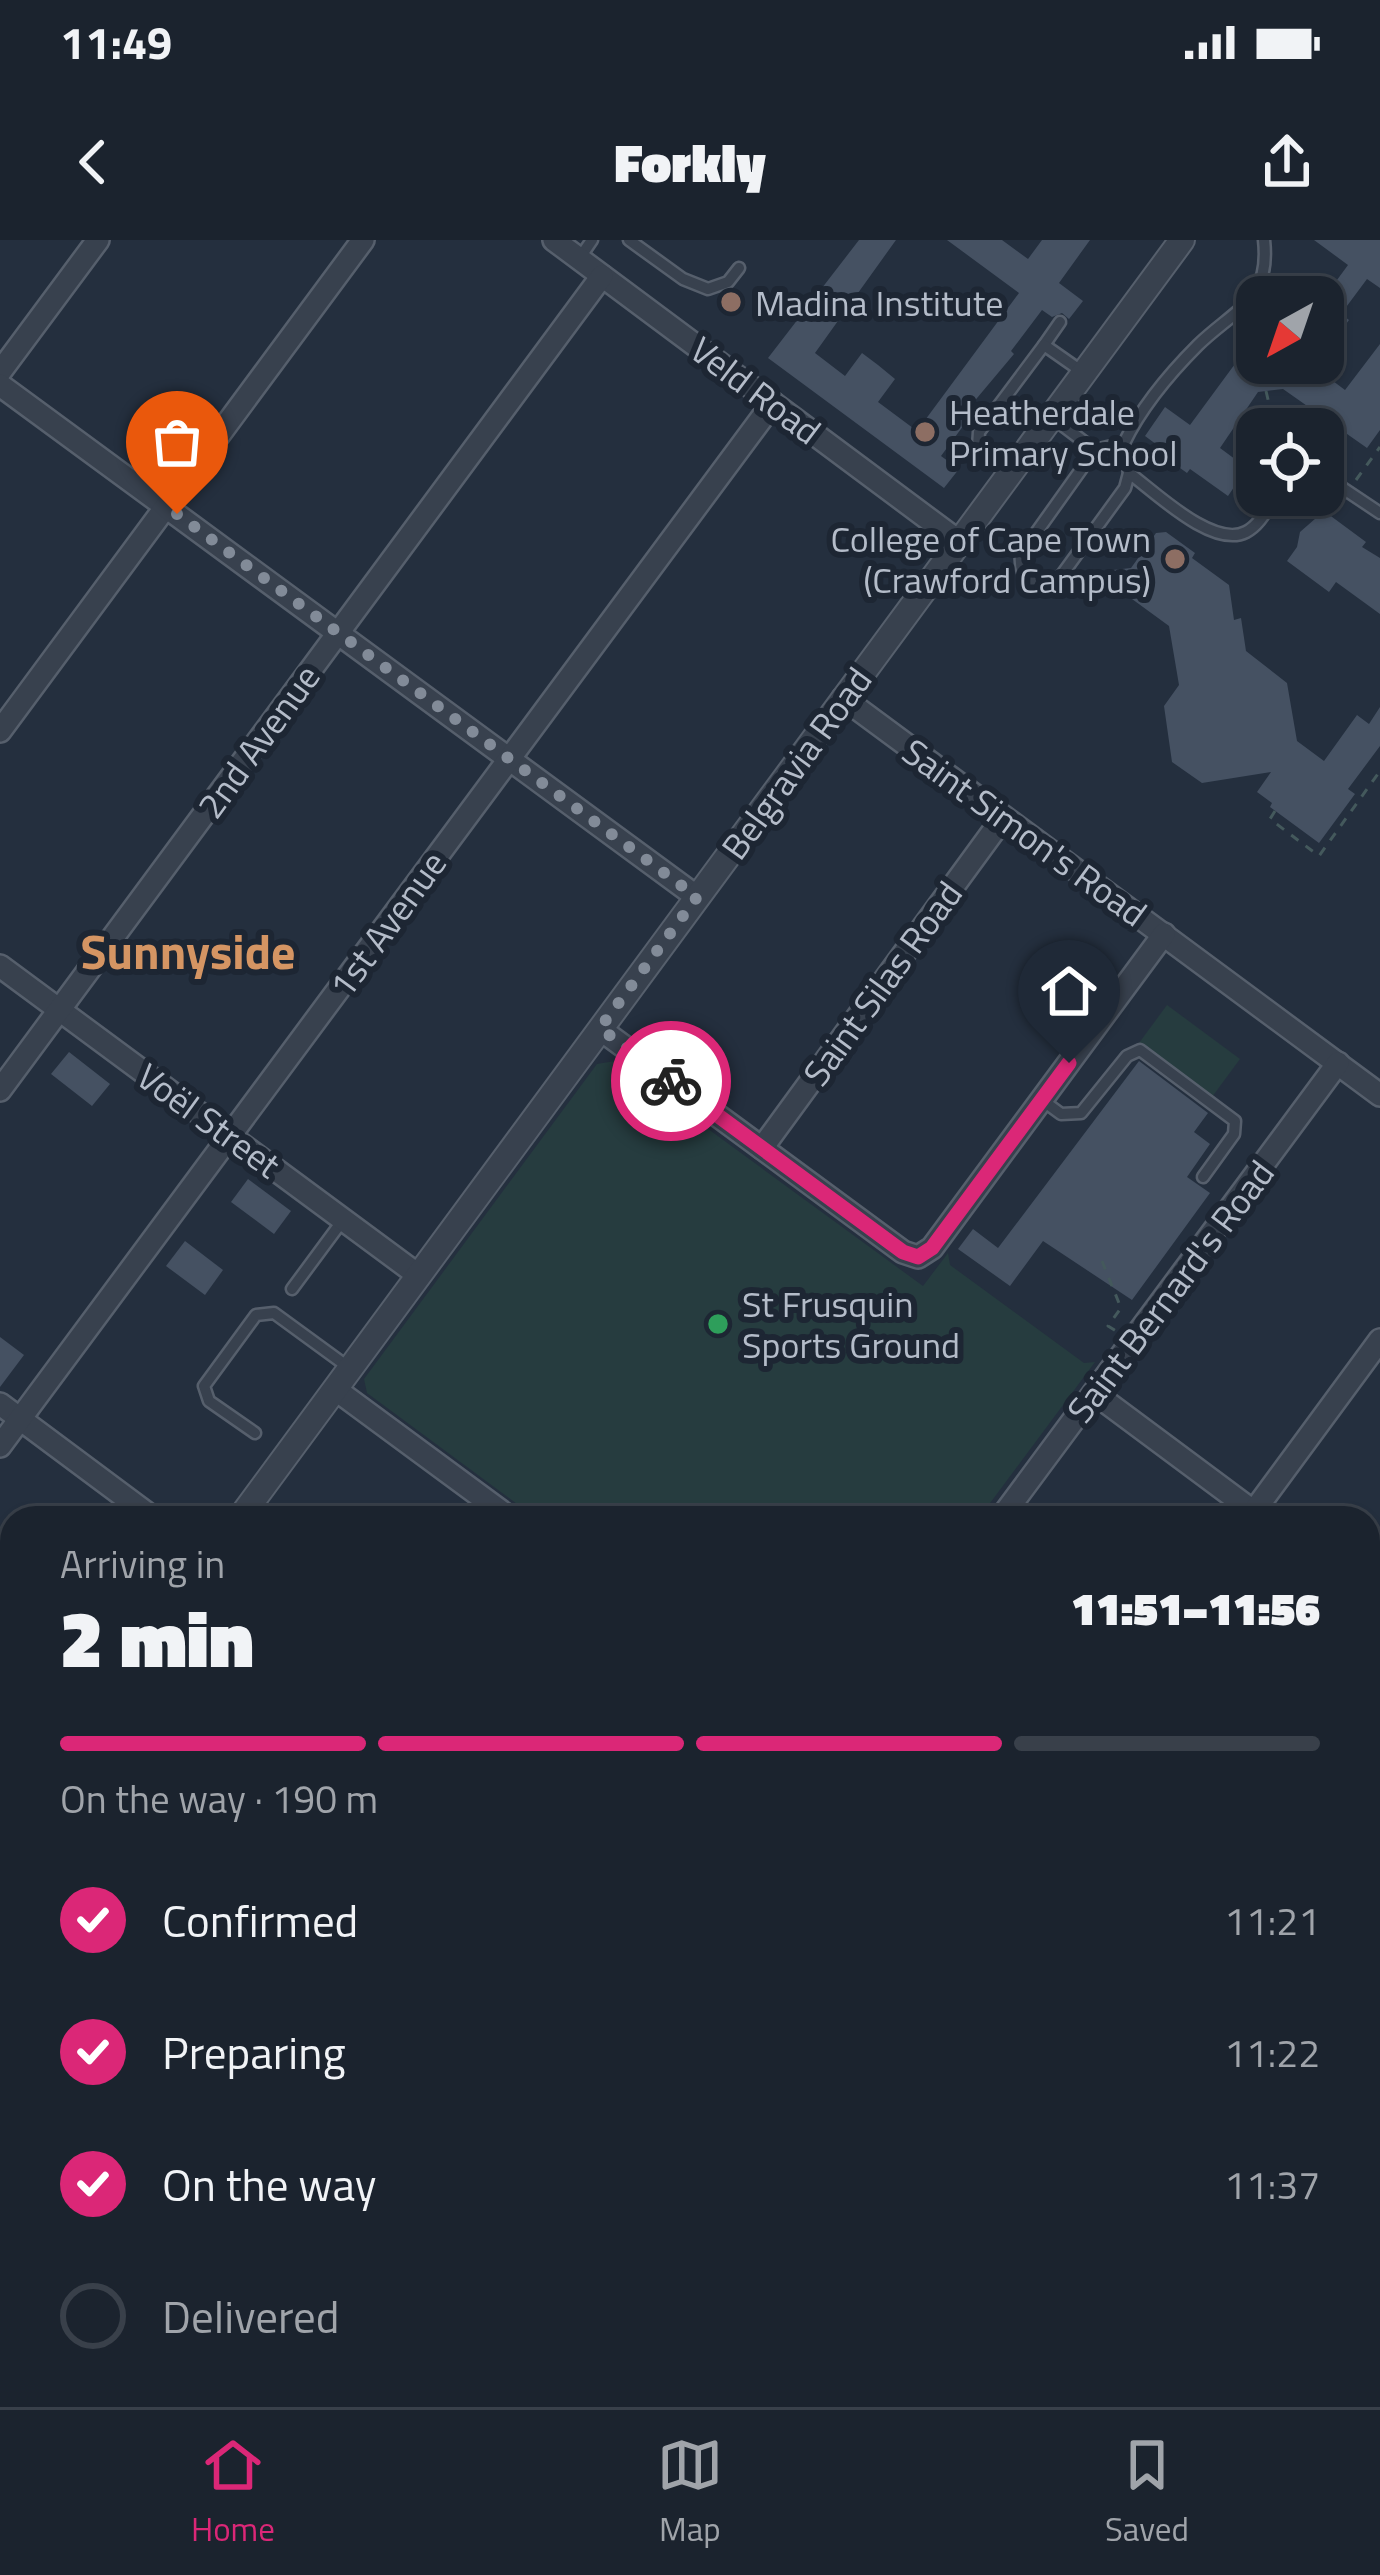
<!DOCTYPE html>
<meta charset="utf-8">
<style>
:root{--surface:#1b232e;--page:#242b36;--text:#f1f3f6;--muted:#a0a4aa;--line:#39404a;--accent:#db2777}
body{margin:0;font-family:"Titillium Web",sans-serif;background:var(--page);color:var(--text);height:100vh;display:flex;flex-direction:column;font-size:45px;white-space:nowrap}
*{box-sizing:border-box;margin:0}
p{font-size:39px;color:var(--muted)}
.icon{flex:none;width:66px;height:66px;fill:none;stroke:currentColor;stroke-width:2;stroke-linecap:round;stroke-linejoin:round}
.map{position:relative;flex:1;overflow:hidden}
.details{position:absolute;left:0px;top:1266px;width:1380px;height:903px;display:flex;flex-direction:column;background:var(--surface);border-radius:36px 36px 0 0;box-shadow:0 3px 9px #0004,0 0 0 3px var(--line)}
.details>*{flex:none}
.needle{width:78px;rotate:220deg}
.fabs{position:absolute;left:1236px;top:36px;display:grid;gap:24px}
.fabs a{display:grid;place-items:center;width:108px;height:108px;border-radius:24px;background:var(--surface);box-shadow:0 3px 9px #0004,0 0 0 3px var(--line);font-size:60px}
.pin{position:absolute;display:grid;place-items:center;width:102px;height:102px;color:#fff;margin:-123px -51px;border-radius:50% 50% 50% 0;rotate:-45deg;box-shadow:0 0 12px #0007}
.pin .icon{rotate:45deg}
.courier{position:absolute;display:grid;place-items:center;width:120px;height:120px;margin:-60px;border:9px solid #db2777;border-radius:50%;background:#fff;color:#222;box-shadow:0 3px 15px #0007}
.summary em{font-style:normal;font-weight:800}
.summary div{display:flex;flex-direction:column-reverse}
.summary{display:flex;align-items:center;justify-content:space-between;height:204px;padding:0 60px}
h1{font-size:78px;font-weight:800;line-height:90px}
.bar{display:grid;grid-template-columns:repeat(4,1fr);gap:18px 12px;align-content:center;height:144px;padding:0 60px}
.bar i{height:15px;border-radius:9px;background:var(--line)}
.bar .on{background:var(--accent)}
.bar p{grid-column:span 4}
ol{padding:0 60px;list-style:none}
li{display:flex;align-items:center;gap:36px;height:132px}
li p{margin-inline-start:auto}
li .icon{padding:12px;border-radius:50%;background:var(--accent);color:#fff;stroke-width:4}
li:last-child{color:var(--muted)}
li i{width:66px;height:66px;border:6px solid var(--line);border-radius:50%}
.status{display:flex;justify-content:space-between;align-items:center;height:84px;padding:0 60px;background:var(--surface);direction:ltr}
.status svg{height:33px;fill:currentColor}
header{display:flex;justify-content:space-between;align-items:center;height:156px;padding:0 60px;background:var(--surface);font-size:54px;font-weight:800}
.menu{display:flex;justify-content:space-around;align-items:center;height:168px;border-top:3px solid var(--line);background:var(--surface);font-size:33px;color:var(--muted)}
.menu a{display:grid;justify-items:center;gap:6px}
.menu .on{color:var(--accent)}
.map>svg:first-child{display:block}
</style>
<div class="status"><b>11:49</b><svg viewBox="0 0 49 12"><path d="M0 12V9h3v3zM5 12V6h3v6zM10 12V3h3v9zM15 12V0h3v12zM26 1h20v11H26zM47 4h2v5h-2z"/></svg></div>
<header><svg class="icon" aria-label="back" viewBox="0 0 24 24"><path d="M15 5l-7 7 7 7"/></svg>Forkly<svg class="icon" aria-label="share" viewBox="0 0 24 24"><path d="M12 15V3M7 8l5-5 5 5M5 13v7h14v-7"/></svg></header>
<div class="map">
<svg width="1380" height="2167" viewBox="0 0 1380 2167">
<rect width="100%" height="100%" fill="#242f3e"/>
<g fill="#263c3f">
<path d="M1167 765 1240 819 1212 857 1139 803Z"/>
<path d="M615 821 923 1046 948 1013 950 1025 1084 1123 1095 1122 979 1278H536L367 1153 364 1139 597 824Z"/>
</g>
<g fill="#455162">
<path d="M859 0H896L815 113 845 136 862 113 878 125 895 139 878 162 917 191 1019 53 947 0H1002L1028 19 1042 0H1090L1059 43 1083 61 1069 79 1062 73 1052 77 1042 70 1011 111 1014 114 967 170 972 174 941 216 959 229 944 248 768 118Z"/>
<path d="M1314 0H1380V48L1367 39 1341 74 1349 80 1323 115V59L1348 25Z"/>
<path d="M1257 94V123H1309L1345 150 1380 104V190L1367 208 1283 149 1258 152 1220 208 1247 228 1228 256 1190 229 1187 233 1173 223 1176 219 1145 196 1165 167 1190 185Z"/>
<path d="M1324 271 1366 302 1362 307 1380 318V374L1336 342 1329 352 1287 321 1297 307 1300 292Z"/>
<path d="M1166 292 1195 313 1192 318 1229 345 1234 380 1241 378 1246 411 1287 443 1297 501 1324 521 1357 475 1369 484 1380 467V506L1348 549 1355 554 1319 603 1270 567 1272 563 1257 552 1271 532 1202 543 1172 522 1164 466 1179 445 1169 386 1095 332 1131 328 1156 293Z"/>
<path d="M69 812 110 844 92 866 51 834Z"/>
<path d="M1139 821 1208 873 1194 892 1210 904 1187 937 1210 953 1132 1060 1043 1001 1010 1046 958 1009 973 989 998 1008Z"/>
<path d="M248 939 291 971 274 994 231 962Z"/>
<path d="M185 1001 223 1030 205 1055 166 1026Z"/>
<path d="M0 1097 24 1115 0 1147Z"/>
</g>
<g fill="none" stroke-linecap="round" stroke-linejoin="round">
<g stroke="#565f6c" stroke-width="15">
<g id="service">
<path d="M629 0 683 39 708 49 728 42 739 28"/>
<path d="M579 19 592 0"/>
<path d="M1044 105 1060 82"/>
<path d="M1054 179 1095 210 1124 203C1142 166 1169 134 1198 105 1235 69 1271 61 1264 0"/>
<path d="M1095 210 1021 314C1018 343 1039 353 1061 336L1125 248 1129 233 1124 203"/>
<path d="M1009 232 978 207 979 192 1044 105 1084 133"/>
<path d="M1129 233C1155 252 1213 309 1246 292 1260 285 1268 267 1277 255"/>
<path d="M1323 235 1380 273"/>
<path d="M1042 860 1061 874 1081 873 1127 816 1140 810 1235 881 1234 894 1203 937"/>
<path d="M292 1049 343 980"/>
<path d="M255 1193 209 1161 204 1146 256 1075 274 1073 348 1127"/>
</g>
</g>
<g stroke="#565f6c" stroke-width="26">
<g id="minor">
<path d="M554 0 958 301"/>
<path d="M0 132 98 0"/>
<path d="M0 145 697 657"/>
<path d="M843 458 1380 855"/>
<path d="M0 491 363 0"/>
<path d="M0 726 418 1035"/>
<path d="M600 789 903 1012 918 1017 932 1008 1164 694"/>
<path d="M0 850 602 36"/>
<path d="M762 908 1003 578"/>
<path d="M335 1149 510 1278"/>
<path d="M1094 1153 1262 1278"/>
<path d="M0 1164 153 1278"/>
<path d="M0 1206 773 163"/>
<path d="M1001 1278 1338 823"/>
<path d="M1249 1278 1380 1100"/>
<path d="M1368 1356 1380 1365"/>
<path d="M1368 1472 1380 1481"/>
<path d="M0 1570 12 1578"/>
<path d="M1368 1738 1380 1747"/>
<path d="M1368 2001 1380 2010"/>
<path d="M0 2009 12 1993"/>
<path d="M0 2033 12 2042"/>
<path d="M168 2157 182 2167"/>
<path d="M766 2157 780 2167"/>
<path d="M1360 2157 1374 2167"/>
<path d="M207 2167 215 2157"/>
<path d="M534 2167 541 2157"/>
<path d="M1082 2167 1089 2157"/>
<path d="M1328 2167 1336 2157"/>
</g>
</g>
<g stroke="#565f6c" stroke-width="28">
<g id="tertiary">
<path d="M240 1278 1182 0"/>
<path d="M1368 1452 1380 1436"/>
<path d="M0 1602 12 1587"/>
<path d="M839 2167 846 2157"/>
</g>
</g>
<g stroke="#44595c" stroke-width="3" stroke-dasharray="9 9" stroke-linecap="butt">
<path d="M1266 151 1275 189"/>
<path d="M1236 186 1257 201"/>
<path d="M1356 240 1380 207"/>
<path d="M1275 571 1270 579 1319 616 1380 531"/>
<path d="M1102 1021 1121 1068 1108 1086 1116 1091"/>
</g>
<use href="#service" stroke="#38414e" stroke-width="10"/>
<use href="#minor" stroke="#38414e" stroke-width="21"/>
<use href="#tertiary" stroke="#38414e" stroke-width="24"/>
</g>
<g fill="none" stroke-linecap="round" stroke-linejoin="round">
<path stroke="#828b98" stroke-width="12" stroke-dasharray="0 21.6" d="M177 274 697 657 600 788 671 841"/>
<path stroke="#db2777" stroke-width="15" d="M671 841 903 1012 918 1017 932 1008 1069 823"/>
</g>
<g fill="#8d6e63" stroke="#1d2633" stroke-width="4.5">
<circle cx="731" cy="62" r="12"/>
<circle cx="925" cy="192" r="12"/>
<circle cx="1175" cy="319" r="12"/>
</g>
<circle fill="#2e9e5b" stroke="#1d2633" stroke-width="4.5" cx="718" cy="1084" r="12"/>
<g text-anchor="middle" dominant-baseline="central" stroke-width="12" stroke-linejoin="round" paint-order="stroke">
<g font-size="36" fill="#b4bcc9" stroke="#1d2633" text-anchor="start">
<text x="755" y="62">Madina Institute</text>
<text x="949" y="171">Heatherdale<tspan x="949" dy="41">Primary School</tspan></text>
<text x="1151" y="298" text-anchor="end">College of Cape Town<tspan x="1151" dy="41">(Crawford Campus)</tspan></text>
<text x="742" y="1063">St Frusquin<tspan x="742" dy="41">Sports Ground</tspan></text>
</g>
<g font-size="36" fill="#b4bcc9" stroke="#1d2633">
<text transform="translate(756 150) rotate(37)">Veld Road</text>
<text transform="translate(258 501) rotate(-54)">2nd Avenue</text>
<text transform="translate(796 523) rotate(-54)">Belgravia Road</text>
<text transform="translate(1025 592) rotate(36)">Saint Simon's Road</text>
<text transform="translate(387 684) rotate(-54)">1st Avenue</text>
<text transform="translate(882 743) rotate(-54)">Saint Silas Road</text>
<text transform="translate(209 880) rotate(36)">Voël Street</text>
<text transform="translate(1170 1051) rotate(-53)">Saint Bernard's Road</text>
</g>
<g font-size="48" font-weight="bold" fill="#d59563" stroke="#1d2633">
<text x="188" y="711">Sunnyside</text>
</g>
</g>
</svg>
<div class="fabs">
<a><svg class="needle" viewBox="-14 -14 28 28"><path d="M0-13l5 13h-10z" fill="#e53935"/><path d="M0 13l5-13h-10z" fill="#a0a4aa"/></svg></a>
<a><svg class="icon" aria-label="locate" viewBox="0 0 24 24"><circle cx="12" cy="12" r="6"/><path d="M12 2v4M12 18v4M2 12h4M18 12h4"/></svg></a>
</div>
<div class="pin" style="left:177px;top:274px;background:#ea580c"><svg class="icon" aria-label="bag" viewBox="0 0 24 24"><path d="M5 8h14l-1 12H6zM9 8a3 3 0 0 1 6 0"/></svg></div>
<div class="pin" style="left:1069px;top:823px;background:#1f2937"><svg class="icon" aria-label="home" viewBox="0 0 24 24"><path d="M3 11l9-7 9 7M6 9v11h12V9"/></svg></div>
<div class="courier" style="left:671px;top:841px"><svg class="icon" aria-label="bike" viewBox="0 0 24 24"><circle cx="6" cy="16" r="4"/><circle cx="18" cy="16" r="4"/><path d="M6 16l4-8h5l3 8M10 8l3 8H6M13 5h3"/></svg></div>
<section class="details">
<div class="summary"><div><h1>2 min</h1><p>Arriving in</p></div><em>11:51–11:56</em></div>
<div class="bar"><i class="on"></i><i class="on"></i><i class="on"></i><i></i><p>On the way · 190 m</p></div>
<ol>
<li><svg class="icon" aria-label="check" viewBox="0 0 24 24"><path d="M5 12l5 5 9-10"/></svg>Confirmed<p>11:21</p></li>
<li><svg class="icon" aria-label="check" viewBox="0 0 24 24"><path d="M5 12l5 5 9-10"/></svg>Preparing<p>11:22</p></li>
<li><svg class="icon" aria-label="check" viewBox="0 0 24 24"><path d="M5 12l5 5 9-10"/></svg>On the way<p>11:37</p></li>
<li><i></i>Delivered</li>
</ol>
</section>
</div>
<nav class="menu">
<a class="on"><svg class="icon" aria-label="home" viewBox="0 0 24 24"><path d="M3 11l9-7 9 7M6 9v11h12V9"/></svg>Home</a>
<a><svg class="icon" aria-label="map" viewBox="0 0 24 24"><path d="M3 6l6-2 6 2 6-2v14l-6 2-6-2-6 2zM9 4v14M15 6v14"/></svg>Map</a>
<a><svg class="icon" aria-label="saved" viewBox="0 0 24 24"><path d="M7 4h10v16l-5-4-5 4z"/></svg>Saved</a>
</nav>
